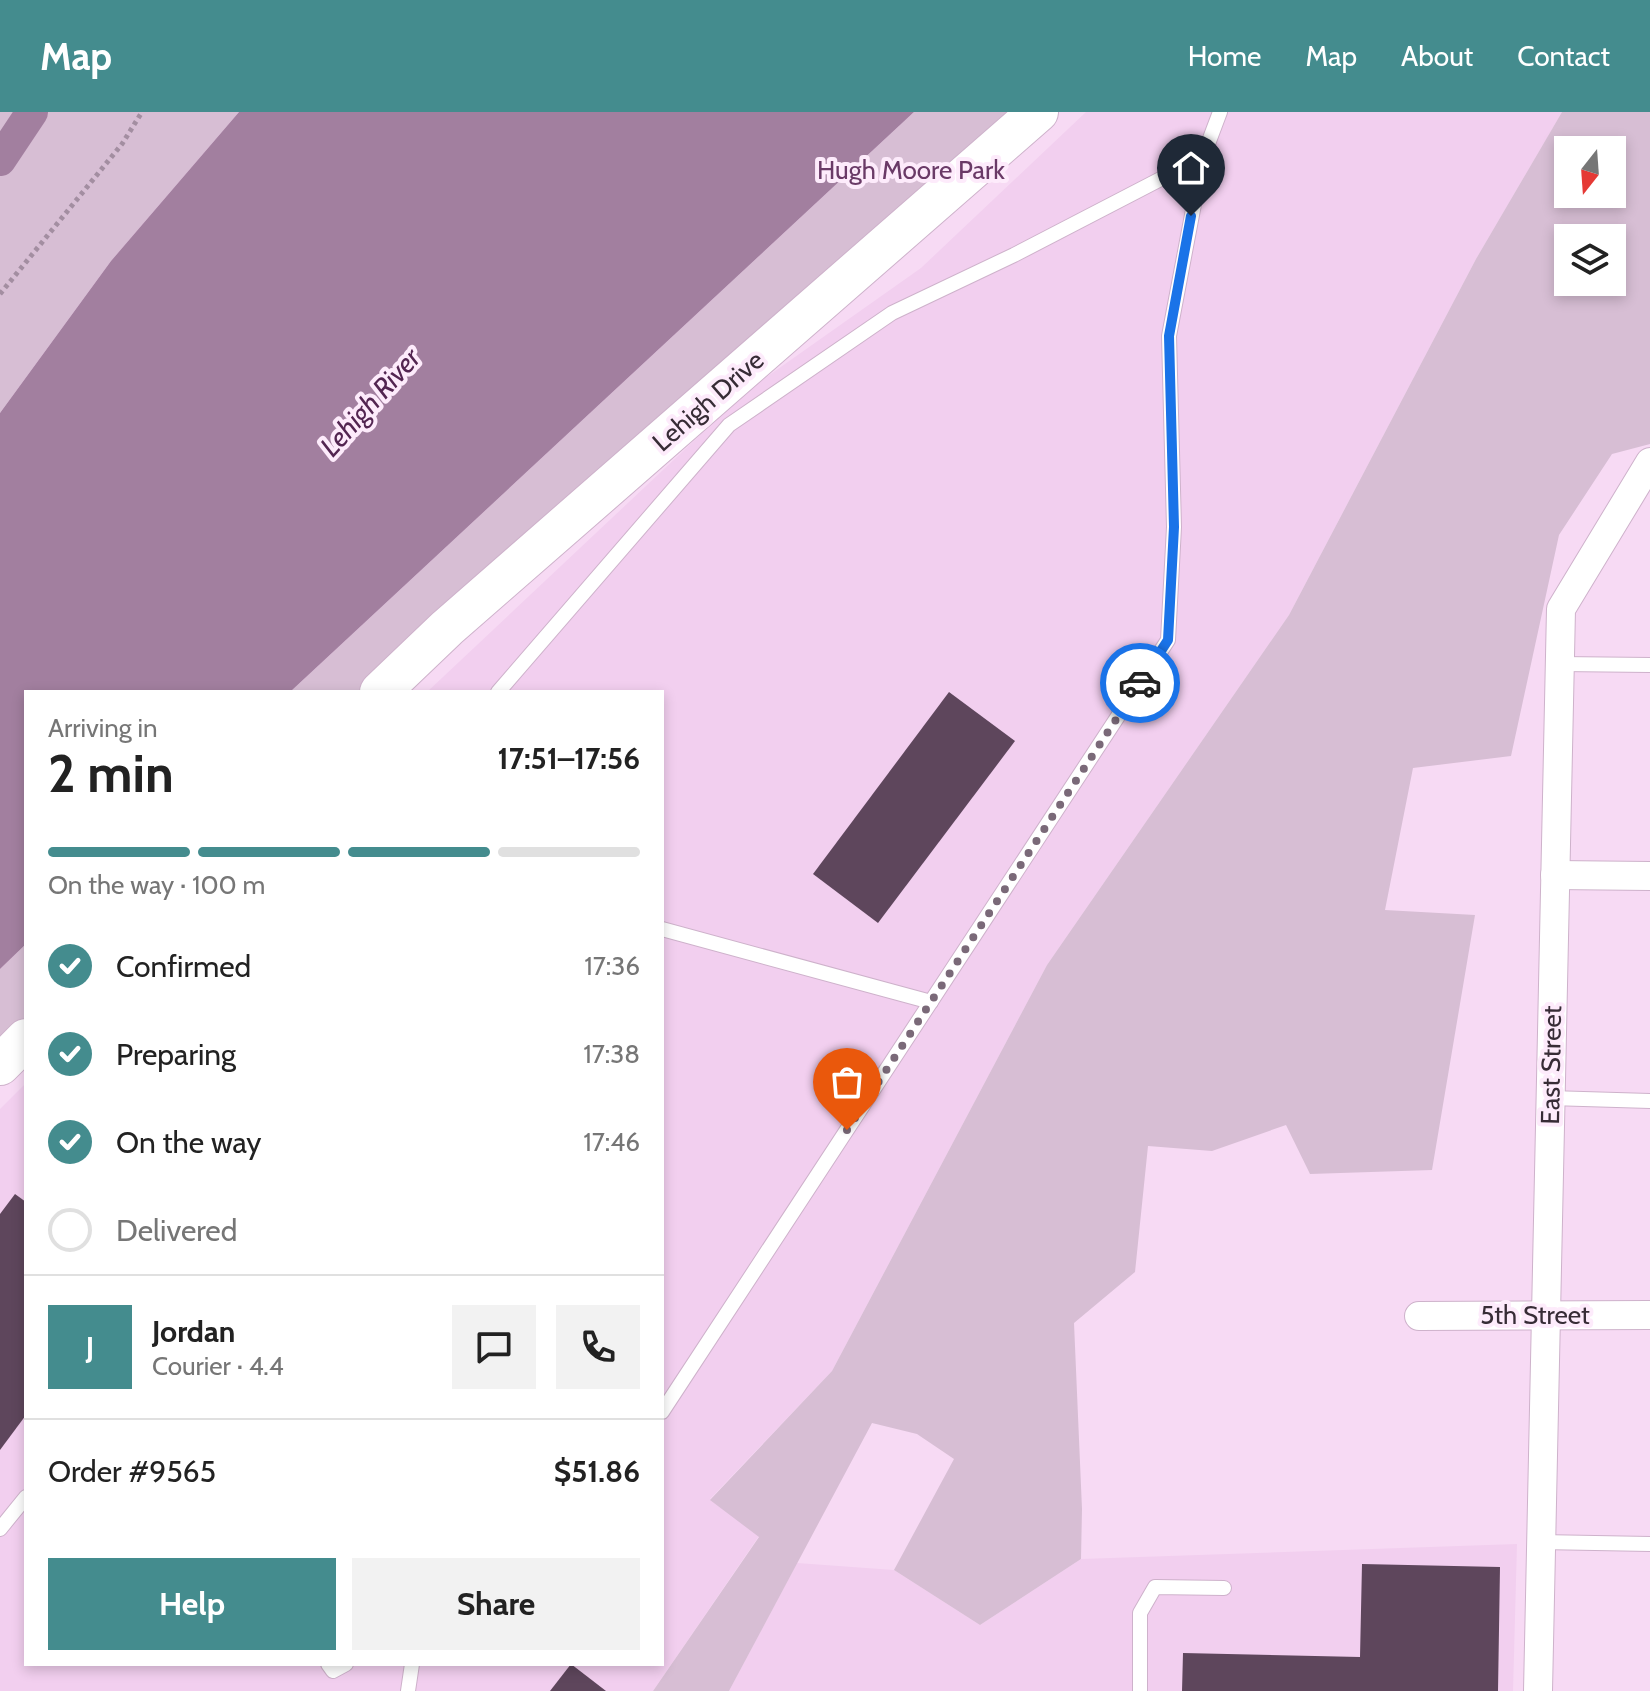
<!DOCTYPE html>
<meta charset="utf-8">
<style>
:root{--surface:#fff;--page:#f2f2f2;--text:#222;--muted:#767676;--line:#e0e0e0;--accent:#448c8e}
body{margin:0;font-family:Cabin,sans-serif;background:var(--page);color:var(--text);height:100vh;display:flex;flex-direction:column;font-size:30px;white-space:nowrap}
*{box-sizing:border-box;margin:0}
p{font-size:26px;color:var(--muted)}
.icon{flex:none;width:44px;height:44px;fill:none;stroke:currentColor;stroke-width:2;stroke-linecap:round;stroke-linejoin:round}
.map{position:relative;flex:1;overflow:hidden}
.sheet{position:absolute;left:24px;top:578px;width:640px;height:976px;display:flex;flex-direction:column;background:var(--surface);border-radius:0px;box-shadow:0 4px 12px #0003}
.sheet>*{flex:none}
.needle{width:52px;rotate:197deg}
.controls{position:absolute;left:1554px;top:24px;display:grid;gap:16px}
.controls a{display:grid;place-items:center;width:72px;height:72px;border-radius:0px;background:var(--surface);box-shadow:0 4px 12px #0003;font-size:40px}
.pin{position:absolute;display:grid;place-items:center;width:68px;height:68px;color:#fff;margin:-82px -34px;border-radius:50% 50% 50% 0;rotate:-45deg;box-shadow:0 0 8px #0007}
.pin .icon{rotate:45deg}
.courier{position:absolute;display:grid;place-items:center;width:80px;height:80px;margin:-40px;border:6px solid #1a73e8;border-radius:50%;background:#fff;color:#222;box-shadow:0 2px 10px #0007}
.head em{font-style:normal;font-weight:800}
.head div{display:flex;flex-direction:column-reverse}
.head{display:flex;align-items:center;justify-content:space-between;height:136px;padding:0 24px}
h1{font-size:52px;font-weight:800;line-height:60px}
.bar{display:grid;grid-template-columns:repeat(4,1fr);gap:12px 8px;align-content:center;height:96px;padding:0 24px}
.bar i{height:10px;border-radius:6px;background:var(--line)}
.bar .active{background:var(--accent)}
.bar p{grid-column:span 4}
.line{display:flex;align-items:center;gap:20px;padding:0 24px;border-top:2px solid var(--line)}
.line div{flex:1}
.round{display:grid;place-items:center;flex:none;width:84px;height:84px;border-radius:0px;background:var(--page)}
ol{padding:0 24px;list-style:none}
li{display:flex;align-items:center;gap:24px;height:88px}
li p{margin-inline-start:auto}
li .icon{padding:8px;border-radius:50%;background:var(--accent);color:#fff;stroke-width:4}
li:last-child{color:var(--muted)}
li i{width:44px;height:44px;border:4px solid var(--line);border-radius:50%}
.cta{display:flex;gap:16px;margin-top:auto;padding:16px 24px}
.cta a{flex:1;height:92px;border-radius:0px;background:var(--accent);color:#fff;font-size:32px;font-weight:800;line-height:92px;text-align:center}
.cta a+a{background:var(--page);color:var(--text)}
header{display:flex;align-items:center;gap:48px;box-sizing:border-box;height:112px;padding:0 40px;background:var(--accent);color:#fff}
header strong{font-size:38px}
nav{display:flex;gap:44px;margin-inline-start:auto;font-size:28px}
.map>svg:first-child{display:block}
</style>
<header>
<strong>Map</strong>
<nav><a>Home</a><a>Map</a><a>About</a><a>Contact</a></nav>
</header>
<div class="map">
<svg width="1650" height="1579" viewBox="0 0 1650 1579">
<rect width="100%" height="100%" fill="#f7daf4"/>
<g fill="#f2cfef">
<path d="M1086 0H1562L1476 147 1289 503 1047 853 832 1259 710 1387 759 1424 653 1579H0V997L26 971V1552H662V580H427L748 278 921 156Z"/>
<path d="M1517 1432 1513 1579H729L797 1451 894 1458 980 1513 1081 1447Z"/>
</g>
<g fill="#d7bed4" fill-rule="evenodd">
<path d="M0 0H239L111 149 0 301Z"/>
<path d="M914 0H1038L380 580H290Z"/>
<path d="M1562 0H1650V332L1612 342 1559 423 1511 644 1413 656 1385 798 1475 803 1432 1058 1310 1062 1286 1013 1212 1039 1148 1034 1135 1160 1074 1211 1082 1397 1081 1447 980 1513 894 1458 954 1347 917 1322 872 1311 729 1579H653L759 1425 710 1388 832 1259 1047 853 1289 503 1476 147ZM1612 38V82H1568V38ZM1612 126V170H1568V126Z"/>
<path d="M26 832V927L0 953V857Z"/>
</g>
<path fill="#a27f9f" d="M239 0H914L290 580H26V832L0 857V301L111 149Z"/>
<g fill="none" stroke-linecap="round" stroke-linejoin="round">
<path stroke="#a27f9f" stroke-width="32" d="M0 48 32 0"/>
</g>
<g fill="#5e465c">
<path d="M949 580 1015 629 878 811 813 762Z"/>
<path d="M15 1082 26 1090V1303L0 1338V1102Z"/>
<path d="M1362 1452 1500 1455 1498 1579H1182L1183 1541 1360 1545Z"/>
<path d="M571 1552 606 1579H550Z"/>
</g>
<g fill="none" stroke-linecap="round" stroke-linejoin="round">
<g stroke="#ceb2cb" stroke-width="16">
<g id="lane">
<path d="M1560 552 1650 553"/>
<path d="M498 580 729 313 892 201 1014 143 1203 45"/>
<path d="M662 817 931 890"/>
<path d="M1550 986 1650 989"/>
<path d="M662 1300 1168 528 1174 415 1169 224 1203 45 1220 0"/>
<path d="M0 1417 26 1385"/>
<path d="M1540 1430 1650 1432"/>
<path d="M328 1552 333 1559 346 1552"/>
<path d="M408 1579 412 1552"/>
<path d="M1140 1579V1501L1155 1475 1224 1476"/>
</g>
</g>
<g stroke="#ceb2cb" stroke-width="30">
<g id="street">
<path d="M1555 763 1650 764"/>
<path d="M1419 1204 1650 1203"/>
<path d="M1538 1579 1561 497 1650 350"/>
</g>
</g>
<g stroke="#ceb2cb" stroke-width="42">
<g id="secondary">
<path d="M380 580 447 516 1038 0"/>
<path d="M0 953 26 927"/>
</g>
</g>
<path stroke="#a38ea1" stroke-width="5" stroke-dasharray="4 4" stroke-linecap="butt" d="M0 182 122 32 142 0"/>
<use href="#lane" stroke="#fff" stroke-width="14"/>
<use href="#street" stroke="#fff" stroke-width="28"/>
<use href="#secondary" stroke="#fff" stroke-width="40"/>
</g>
<g fill="none" stroke-linecap="round" stroke-linejoin="round">
<path stroke="#7a6978" stroke-width="8" stroke-dasharray="0 14.4" d="M847 1018 1140 571"/>
<path stroke="#1a73e8" stroke-width="10" d="M1140 571 1168 528 1174 415 1169 224 1191 104"/>
</g>
<g text-anchor="middle" dominant-baseline="central" stroke-width="8" stroke-linejoin="round" paint-order="stroke">
<g font-size="26" fill="#6a3a67" stroke="#fdebfb">
<text x="911" y="58">Hugh Moore Park</text>
</g>
<g font-size="26" fill="#372c36" stroke="#fdebfb">
<text transform="translate(708 289) rotate(-41)">Lehigh Drive</text>
<text transform="translate(1551 953) rotate(-89)">East Street</text>
<text x="1535" y="1203">5th Street</text>
</g>
<g font-size="28" font-style="italic" fill="#532551" stroke="#fdebfb">
<text transform="translate(370 290) rotate(-48)">Lehigh River</text>
</g>
</g>
</svg>
<div class="controls">
<a><svg class="needle" viewBox="-14 -14 28 28"><path d="M0-13l5 13h-10z" fill="#e53935"/><path d="M0 13l5-13h-10z" fill="#767676"/></svg></a>
<a><svg class="icon" aria-label="layers" viewBox="0 0 24 24"><path d="M12 4l9 5-9 5-9-5zM3 14l9 5 9-5"/></svg></a>
</div>
<div class="pin" style="left:847px;top:1018px;background:#ea580c"><svg class="icon" aria-label="bag" viewBox="0 0 24 24"><path d="M5 8h14l-1 12H6zM9 8a3 3 0 0 1 6 0"/></svg></div>
<div class="pin" style="left:1191px;top:104px;background:#1f2937"><svg class="icon" aria-label="home" viewBox="0 0 24 24"><path d="M3 11l9-7 9 7M6 9v11h12V9"/></svg></div>
<div class="courier" style="left:1140px;top:571px"><svg class="icon" aria-label="car" viewBox="0 0 24 24"><path d="M5 17H2v-5l4-1 3-4h7l3 4 3 1v5h-3M9 17h6M6 11h13"/><circle cx="7" cy="17" r="2"/><circle cx="17" cy="17" r="2"/></svg></div>
<section class="sheet">
<div class="head"><div><h1>2 min</h1><p>Arriving in</p></div><em>17:51–17:56</em></div>
<div class="bar"><i class="active"></i><i class="active"></i><i class="active"></i><i></i><p>On the way · 100 m</p></div>
<ol>
<li><svg class="icon" aria-label="check" viewBox="0 0 24 24"><path d="M5 12l5 5 9-10"/></svg>Confirmed<p>17:36</p></li>
<li><svg class="icon" aria-label="check" viewBox="0 0 24 24"><path d="M5 12l5 5 9-10"/></svg>Preparing<p>17:38</p></li>
<li><svg class="icon" aria-label="check" viewBox="0 0 24 24"><path d="M5 12l5 5 9-10"/></svg>On the way<p>17:46</p></li>
<li><i></i>Delivered</li>
</ol>
<div class="line" style="height:144px"><b class="round" style="background:var(--accent);color:#fff">J</b><div><b>Jordan</b><p>Courier · 4.4</p></div><a class="round"><svg class="icon" aria-label="chat" viewBox="0 0 24 24"><path d="M4 5h16v11H9l-5 4z"/></svg></a><a class="round"><svg class="icon" aria-label="phone" viewBox="0 0 24 24"><path d="M5 4h4l2 5-3 2q2 4 5 5l2-3 5 2v4C11 20 4 13 5 4z"/></svg></a></div>
<div class="line" style="height:104px"><div>Order #9565</div><b>$51.86</b></div>
<div class="cta"><a>Help</a><a>Share</a></div>
</section>
</div>
